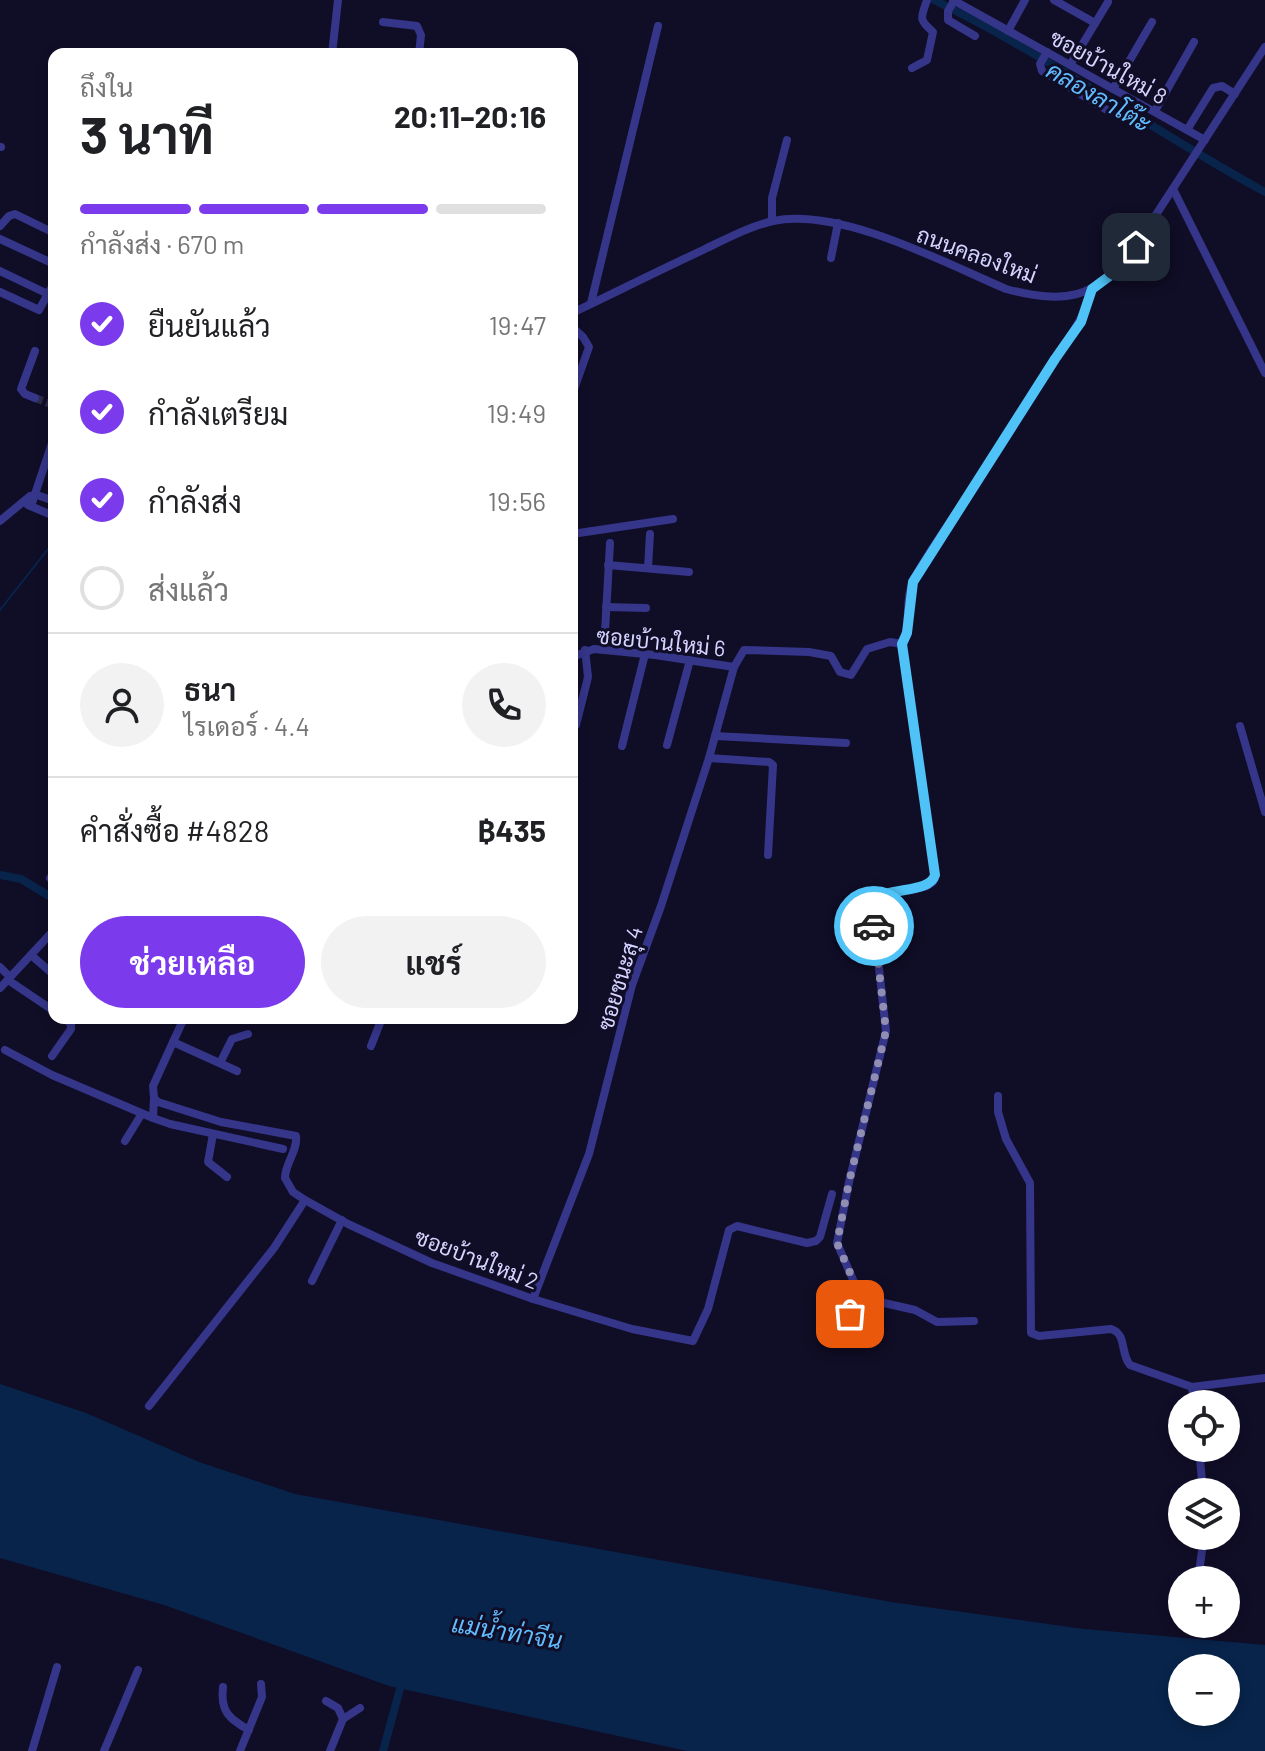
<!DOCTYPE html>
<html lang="th">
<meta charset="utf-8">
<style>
:root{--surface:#fff;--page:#f2f2f2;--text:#202124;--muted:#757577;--line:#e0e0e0;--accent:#7c3aed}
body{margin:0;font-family:Barlow,Sarabun,sans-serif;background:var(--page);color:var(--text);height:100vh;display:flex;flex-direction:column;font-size:30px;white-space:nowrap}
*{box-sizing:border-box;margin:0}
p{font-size:26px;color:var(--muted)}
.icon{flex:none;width:44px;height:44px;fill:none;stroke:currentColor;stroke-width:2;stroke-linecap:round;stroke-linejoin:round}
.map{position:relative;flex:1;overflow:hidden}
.details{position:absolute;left:48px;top:48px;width:530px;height:976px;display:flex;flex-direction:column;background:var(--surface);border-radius:16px;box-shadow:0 4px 12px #0003}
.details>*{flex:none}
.fabs{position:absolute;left:1168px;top:1390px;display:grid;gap:16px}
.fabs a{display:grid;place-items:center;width:72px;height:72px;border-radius:50%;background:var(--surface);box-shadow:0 4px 12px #0003;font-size:40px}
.pin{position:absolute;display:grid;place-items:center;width:68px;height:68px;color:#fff;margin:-34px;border-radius:16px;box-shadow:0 4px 12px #0006}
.courier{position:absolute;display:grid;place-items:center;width:80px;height:80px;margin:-40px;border:6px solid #4fc3f7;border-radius:50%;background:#fff;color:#222;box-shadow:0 2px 10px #0007}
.headline em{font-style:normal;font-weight:700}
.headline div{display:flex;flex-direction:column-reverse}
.headline{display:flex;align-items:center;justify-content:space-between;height:136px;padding:0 32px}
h1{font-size:52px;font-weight:700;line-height:60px}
.bar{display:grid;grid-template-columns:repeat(4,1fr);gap:12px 8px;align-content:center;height:96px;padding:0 32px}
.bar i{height:10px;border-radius:6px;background:var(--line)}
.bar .current{background:var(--accent)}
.bar p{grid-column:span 4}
.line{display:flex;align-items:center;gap:20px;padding:0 32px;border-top:2px solid var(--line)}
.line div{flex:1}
.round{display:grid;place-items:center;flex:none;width:84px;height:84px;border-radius:42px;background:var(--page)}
ol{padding:0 32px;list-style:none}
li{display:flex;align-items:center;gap:24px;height:88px}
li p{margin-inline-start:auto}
li .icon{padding:8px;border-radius:50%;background:var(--accent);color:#fff;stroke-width:4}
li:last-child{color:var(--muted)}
li i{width:44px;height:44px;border:4px solid var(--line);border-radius:50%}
.cta{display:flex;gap:16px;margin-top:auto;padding:16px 32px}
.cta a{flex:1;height:92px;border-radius:48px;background:var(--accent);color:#fff;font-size:32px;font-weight:700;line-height:92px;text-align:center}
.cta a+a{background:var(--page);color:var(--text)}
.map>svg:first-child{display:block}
</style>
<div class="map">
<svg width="1265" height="1751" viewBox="0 0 1265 1751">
<rect width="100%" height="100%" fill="#100d27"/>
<path fill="#08244b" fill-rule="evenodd" d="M0 1384 86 1413 199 1462 295 1494 891 1602 1084 1629 1265 1645V1751H687L389 1686 164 1605 0 1558ZM1182 1668H1226V1712H1182Z"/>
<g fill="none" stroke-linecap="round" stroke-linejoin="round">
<path stroke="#08244b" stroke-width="2" d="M0 610 48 549 54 548"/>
<g stroke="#08244b" stroke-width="8">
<path d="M934 0C1049 56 1153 131 1265 192"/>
<path d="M0 875 21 879 54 899"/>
<path d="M244 1018 246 1020"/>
<path d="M383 1751 403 1678"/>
</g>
<path stroke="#2e2b47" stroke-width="8" stroke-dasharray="8 4" stroke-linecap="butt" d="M35 398 54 405"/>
<g stroke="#35358a" stroke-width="8">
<path d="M953 0 1205 140"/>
<path d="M1054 0 1095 23"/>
<path d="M954 1 948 11V20L975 36"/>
<path d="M383 22 417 26 421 35 419 54"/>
<path d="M1008 31 1025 0"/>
<path d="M1047 52 1040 64 1042 71 1107 110"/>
<path d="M332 54 338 0"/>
<path d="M1070 65 1108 2"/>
<path d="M912 68 927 60 933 32C918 19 921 18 927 0"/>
<path d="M1113 89 1152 22"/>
<path d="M1155 111 1194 42"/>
<path d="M1187 130 1213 88 1222 86 1235 94"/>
<path d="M0 147H1"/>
<path d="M1173 189 1265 373"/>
<path d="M772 221V198L787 140"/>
<path d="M0 226 9 216 15 214 54 233"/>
<path d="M0 239 54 264"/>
<path d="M831 258 838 223"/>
<path d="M0 271 48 294"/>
<path d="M0 292 39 310 54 283"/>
<path d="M591 303 658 26"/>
<path d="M572 313C616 292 660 270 705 249 726 239 750 226 773 221 840 207 943 262 1006 289 1064 304 1096 300 1133 250L1265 47"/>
<path d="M572 327 583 337 589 347 572 395"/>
<path d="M35 398 25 394 21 389 35 351"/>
<path d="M28 505 54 516"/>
<path d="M31 506 54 437"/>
<path d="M0 521 30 496 37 495 54 501"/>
<path d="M572 534 673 519"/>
<path d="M608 565 689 572"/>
<path d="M648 568 650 534"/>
<path d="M606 607 646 608"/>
<path d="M604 650 610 543"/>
<path d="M572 657 594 649 655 655 734 667 744 650 809 652 831 656 840 672 851 675 867 649 890 642 902 644"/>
<path d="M576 725 588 677 585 650"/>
<path d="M1240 726 1265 812"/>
<path d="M715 736 846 743"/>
<path d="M667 745 690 660"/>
<path d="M622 746 645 654"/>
<path d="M709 758 769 762 773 765 768 855"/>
<path d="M50 878 54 880"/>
<path d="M31 955 54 975"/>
<path d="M0 967 10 977"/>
<path d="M8 980 54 1011"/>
<path d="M0 988 54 930"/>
<path d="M184 1018 153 1086 154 1098 158 1102 221 1122 296 1136C298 1151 285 1163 285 1178L293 1192 305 1200 348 1224 432 1263 533 1299 632 1329 693 1341 708 1309 729 1230 737 1226 807 1243 816 1241 820 1237 832 1194"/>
<path d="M173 1042 237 1071"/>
<path d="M371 1046 382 1018"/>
<path d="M5 1050 52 1075 153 1118"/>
<path d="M52 1056 71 1029V1024L64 1018"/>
<path d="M220 1063 232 1039 248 1034"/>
<path d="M998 1096V1112L1006 1139 1030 1183 1031 1333 1039 1336 1111 1329C1127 1334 1120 1353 1130 1365L1192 1387 1265 1378"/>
<path d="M154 1098 153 1118 170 1124 283 1149"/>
<path d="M213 1134 208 1162 227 1177"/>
<path d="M125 1141 141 1115"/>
<path d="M312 1281 342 1220"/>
<path d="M853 1296 915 1310 937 1322 974 1321"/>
<path d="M533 1299 589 1154 632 985 661 906 709 758 734 667"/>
<path d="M857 1326 850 1314 854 1282 837 1243 849 1182 886 1031 872 905 880 895 927 886 933 882 935 875 902 644C912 623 904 599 914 579 931 547 954 517 974 487 1001 446 1027 405 1052 363 1069 335 1083 323 1092 289"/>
<path d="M1192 1387 1194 1404"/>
<path d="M149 1406 274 1248 305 1200"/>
<path d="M1199 1448 1203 1492"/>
<path d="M1198 1580 1204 1536"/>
<path d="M223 1687C220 1711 229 1719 249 1730"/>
<path d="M326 1701 338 1708 343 1719"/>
<path d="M32 1751 57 1667"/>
<path d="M104 1751 138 1670"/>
<path d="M240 1751 262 1697 261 1684"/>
<path d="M330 1751 343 1719 360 1708"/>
</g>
</g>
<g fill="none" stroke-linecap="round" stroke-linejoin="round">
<path stroke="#918eb3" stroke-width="8" stroke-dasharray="0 14.4" d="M850 1314 854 1282 837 1243 849 1182 886 1031 874 926"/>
<path stroke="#4fc3f7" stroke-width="10" d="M874 926 872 905 875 899C891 887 930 893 935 875L902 644 907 633 913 582 1055 359 1081 322 1092 289 1119 269 1136 247"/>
</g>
<g text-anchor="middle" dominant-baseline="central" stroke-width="6" stroke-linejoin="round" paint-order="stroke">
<g font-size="22" fill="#d6d3ff" stroke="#100d27">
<text transform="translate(1109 66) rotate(29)">ซอยบ้านใหม่ 8</text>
<text transform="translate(977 254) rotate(20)">ถนนคลองใหม่</text>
<text transform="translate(661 641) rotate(6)">ซอยบ้านใหม่ 6</text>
<text transform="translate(619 978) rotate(-73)">ซอยชนะสุ 4</text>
<text transform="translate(477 1258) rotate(21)">ซอยบ้านใหม่ 2</text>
</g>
<g font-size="24" font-style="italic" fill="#61bdff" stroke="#100d27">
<text transform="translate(1099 96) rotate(30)">คลองลาโต๊ะ</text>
<text transform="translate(507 1631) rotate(9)">แม่น้ำท่าจีน</text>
</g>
</g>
</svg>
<div class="fabs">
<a><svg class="icon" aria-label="locate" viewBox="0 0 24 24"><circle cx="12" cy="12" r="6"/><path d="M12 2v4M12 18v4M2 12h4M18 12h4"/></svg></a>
<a><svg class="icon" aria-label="layers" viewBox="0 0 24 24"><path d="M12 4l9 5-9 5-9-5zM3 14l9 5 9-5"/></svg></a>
<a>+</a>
<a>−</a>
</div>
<div class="pin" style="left:850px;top:1314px;background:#ea580c"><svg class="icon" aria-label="bag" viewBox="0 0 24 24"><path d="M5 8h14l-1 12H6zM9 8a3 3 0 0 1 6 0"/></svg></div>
<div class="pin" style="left:1136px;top:247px;background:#1f2937"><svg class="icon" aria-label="home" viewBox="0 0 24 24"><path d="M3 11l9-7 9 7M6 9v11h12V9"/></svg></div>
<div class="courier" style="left:874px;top:926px"><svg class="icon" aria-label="car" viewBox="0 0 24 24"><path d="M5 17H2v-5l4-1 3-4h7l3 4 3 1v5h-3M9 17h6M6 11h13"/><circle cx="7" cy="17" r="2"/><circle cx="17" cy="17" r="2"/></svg></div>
<section class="details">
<div class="headline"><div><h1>3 นาที</h1><p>ถึงใน</p></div><em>20:11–20:16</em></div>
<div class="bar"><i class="current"></i><i class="current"></i><i class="current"></i><i></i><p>กำลังส่ง · 670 m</p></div>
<ol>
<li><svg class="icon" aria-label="check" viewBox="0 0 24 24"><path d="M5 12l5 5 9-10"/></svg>ยืนยันแล้ว<p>19:47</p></li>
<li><svg class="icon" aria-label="check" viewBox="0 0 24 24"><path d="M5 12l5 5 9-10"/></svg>กำลังเตรียม<p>19:49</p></li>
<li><svg class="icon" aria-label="check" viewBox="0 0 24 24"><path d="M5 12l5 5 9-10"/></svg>กำลังส่ง<p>19:56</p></li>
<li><i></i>ส่งแล้ว</li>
</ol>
<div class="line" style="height:144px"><a class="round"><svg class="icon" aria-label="person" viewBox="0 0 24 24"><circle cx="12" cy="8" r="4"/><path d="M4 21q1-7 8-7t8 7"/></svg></a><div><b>ธนา</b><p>ไรเดอร์ · 4.4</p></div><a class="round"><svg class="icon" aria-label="phone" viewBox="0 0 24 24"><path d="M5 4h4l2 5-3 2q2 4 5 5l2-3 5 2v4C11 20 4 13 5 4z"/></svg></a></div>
<div class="line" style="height:104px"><div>คำสั่งซื้อ #4828</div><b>฿435</b></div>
<div class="cta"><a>ช่วยเหลือ</a><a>แชร์</a></div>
</section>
</div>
